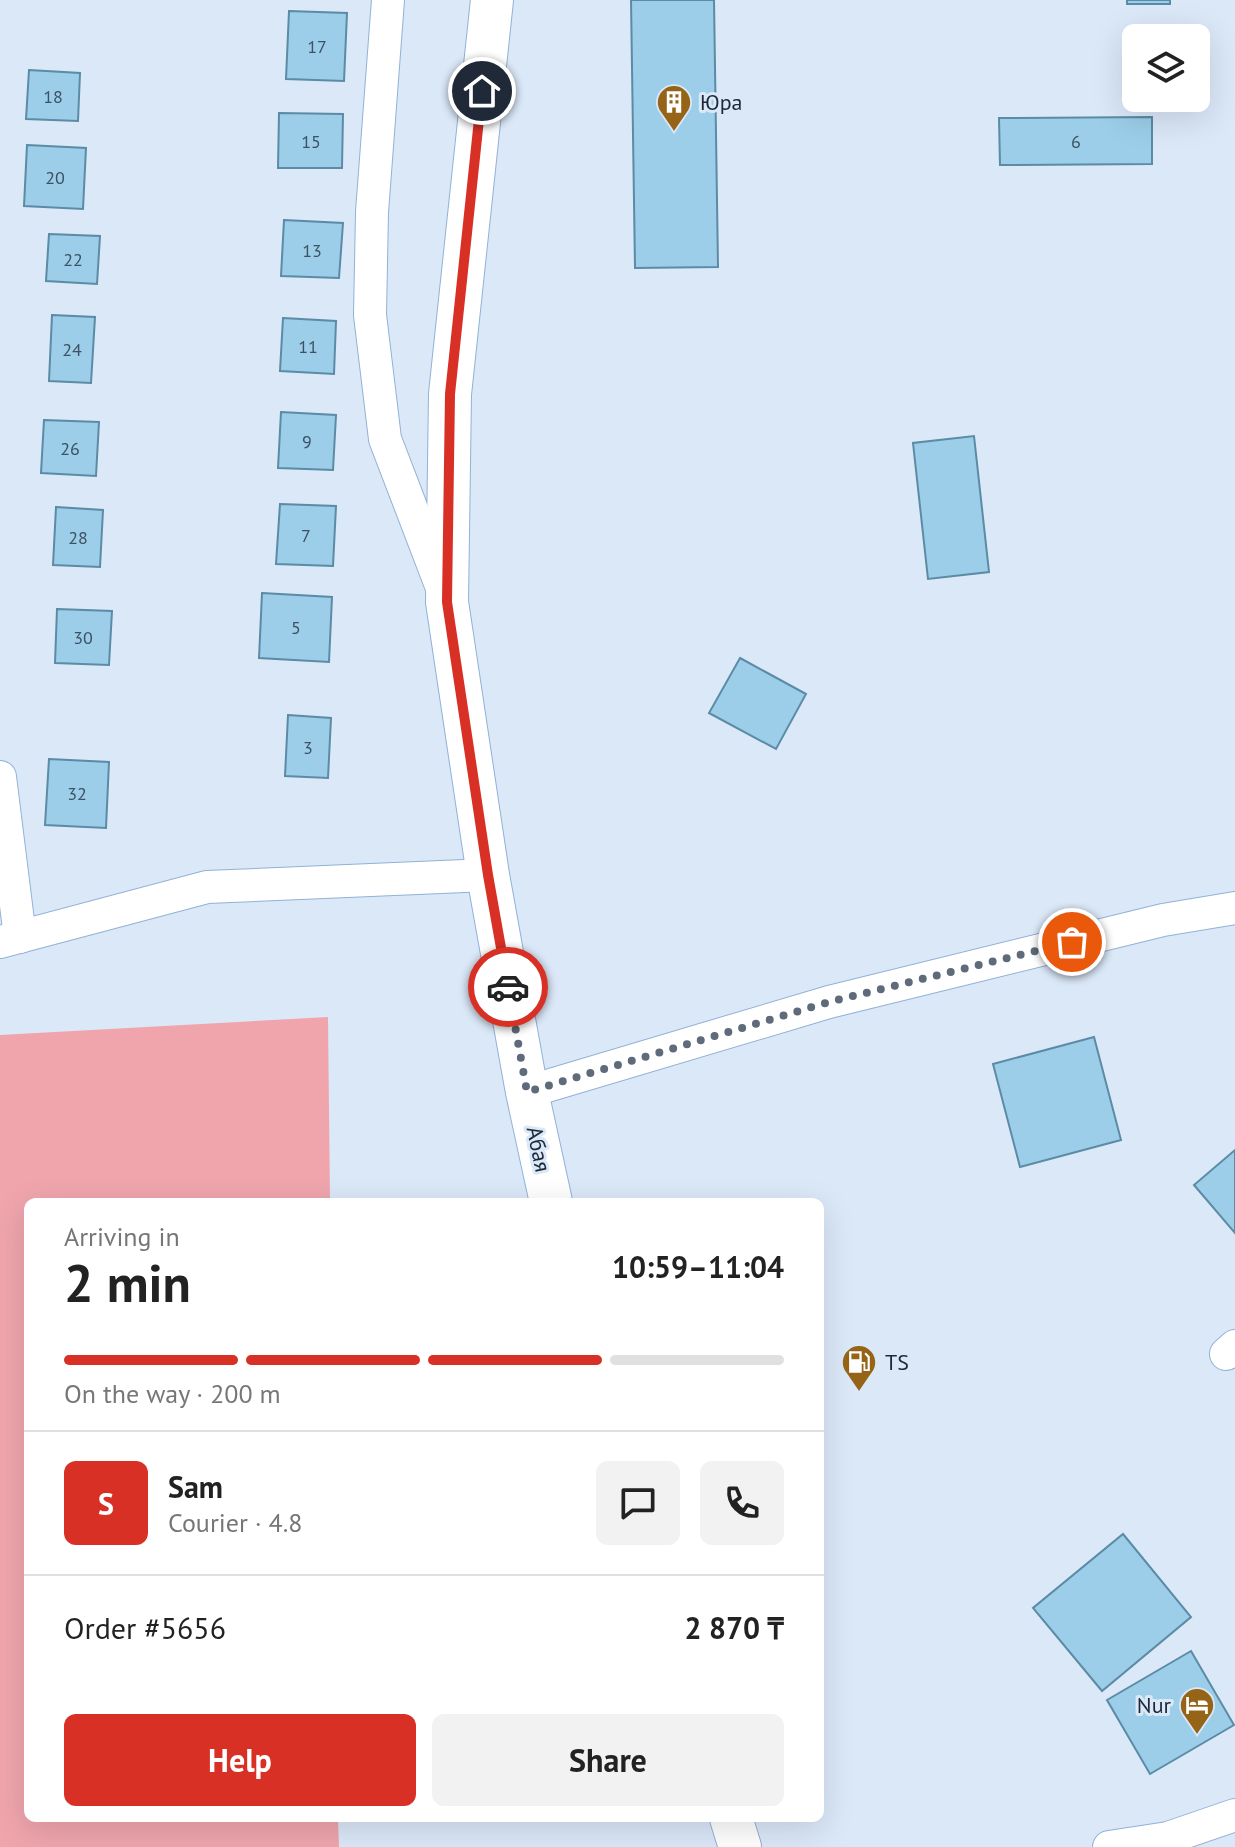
<!DOCTYPE html>
<meta charset="utf-8">
<style>
:root{--surface:#fff;--page:#f2f2f2;--text:#222;--muted:#767676;--line:#e0e0e0;--accent:#d93025}
body{margin:0;font-family:"PT Sans",sans-serif;background:var(--page);color:var(--text);height:100vh;display:flex;flex-direction:column;font-size:30px;white-space:nowrap}
*{box-sizing:border-box;margin:0}
p{font-size:26px;color:var(--muted)}
.icon{flex:none;width:44px;height:44px;fill:none;stroke:currentColor;stroke-width:2;stroke-linecap:round;stroke-linejoin:round}
.map{position:relative;flex:1;overflow:hidden}
.sheet{position:absolute;left:24px;top:1198px;width:800px;height:624px;display:flex;flex-direction:column;background:var(--surface);border-radius:12px;box-shadow:0 8px 32px #0002}
.sheet>*{flex:none}
.tools{position:absolute;left:1122px;top:24px;display:grid;gap:16px}
.tools a{display:grid;place-items:center;width:88px;height:88px;border-radius:12px;background:var(--surface);box-shadow:0 8px 32px #0002;font-size:40px}
.pin{position:absolute;display:grid;place-items:center;width:68px;height:68px;color:#fff;margin:-34px;border:4px solid #fff;border-radius:50%;box-shadow:0 2px 8px #0007}
.courier{position:absolute;display:grid;place-items:center;width:80px;height:80px;margin:-40px;border:6px solid #d93025;border-radius:50%;background:#fff;color:#222;box-shadow:0 2px 10px #0007}
.overview em{font-style:normal;font-weight:700}
.overview div{display:flex;flex-direction:column-reverse}
.overview{display:flex;align-items:center;justify-content:space-between;height:136px;padding:0 40px}
h1{font-size:52px;font-weight:700;line-height:60px}
.bar{display:grid;grid-template-columns:repeat(4,1fr);gap:12px 8px;align-content:center;height:96px;padding:0 40px}
.bar i{height:10px;border-radius:6px;background:var(--line)}
.bar .current{background:var(--accent)}
.bar p{grid-column:span 4}
.line{display:flex;align-items:center;gap:20px;padding:0 40px;border-top:2px solid var(--line)}
.line div{flex:1}
.round{display:grid;place-items:center;flex:none;width:84px;height:84px;border-radius:12px;background:var(--page)}
.button{display:flex;gap:16px;margin-top:auto;padding:16px 40px}
.button a{flex:1;height:92px;border-radius:12px;background:var(--accent);color:#fff;font-size:32px;font-weight:700;line-height:92px;text-align:center}
.button a+a{background:var(--page);color:var(--text)}
.map>svg:first-child{display:block}
</style>
<div class="map">
<svg width="1235" height="1847" viewBox="0 0 1235 1847">
<rect width="100%" height="100%" fill="#dbe8f8"/>
<path fill="#f0a5ad" d="M328 1017 330 1202H28V1818H338L339 1847H0V1035Z"/>
<g fill="#9ccee9" stroke="#5b8ba5" stroke-width="2">
<path d="M631 0H714L718 267 635 268Z"/>
<rect x="1127" y="0" width="43" height="4"/>
<path d="M289 11 347 13 344 81 286 79Z"/>
<path d="M29 70 80 73 78 121 26 119Z"/>
<path d="M279 113 343 114 342 168H278Z"/>
<path d="M1152 117V164L1000 165 999 118Z"/>
<path d="M27 145 86 148 83 209 24 206Z"/>
<path d="M284 220 343 223 339 278 281 276Z"/>
<path d="M49 234 100 236 97 284 46 281Z"/>
<path d="M52 315 95 317 91 383 49 381Z"/>
<path d="M283 318 336 321 334 374 280 371Z"/>
<path d="M281 412 336 415 333 470 278 468Z"/>
<path d="M44 420 99 422 96 476 41 473Z"/>
<path d="M974 436 989 572 928 579 913 443Z"/>
<path d="M280 504 336 506 333 566 276 564Z"/>
<path d="M56 507 103 510 100 567 53 565Z"/>
<path d="M262 593 332 597 329 662 259 658Z"/>
<path d="M57 609 112 611 109 665 55 663Z"/>
<path d="M740 658 806 694 776 749 709 713Z"/>
<path d="M288 715 331 718 328 778 285 776Z"/>
<path d="M49 759 109 762 106 828 45 825Z"/>
<path d="M1094 1037 1121 1140 1020 1167 993 1064Z"/>
<path d="M1235 1150V1233L1194 1185Z"/>
<path d="M1123 1534 1191 1617 1102 1691 1033 1608Z"/>
<path d="M1191 1651 1234 1725 1150 1774 1107 1700Z"/>
</g>
<g fill="none" stroke-linecap="round" stroke-linejoin="round">
<g stroke="#91b1d6" stroke-width="34">
<g id="minor">
<path d="M388 0 372 212 370 315 385 439 442 588"/>
<path d="M0 777 20 937"/>
<path d="M0 942 207 887 488 875"/>
<path d="M527 1092 829 1002 1163 920 1235 908"/>
<path d="M1226 1354 1235 1346"/>
<path d="M1109 1847 1168 1838 1235 1815"/>
</g>
</g>
<g stroke="#91b1d6" stroke-width="44">
<g id="tertiary">
<path d="M492 0 450 394 447 602 488 875 527 1092 551 1202"/>
<path d="M731 1818 740 1847"/>
</g>
</g>
<use href="#minor" stroke="#fff" stroke-width="32"/>
<use href="#tertiary" stroke="#fff" stroke-width="42"/>
</g>
<g fill="none" stroke-linecap="round" stroke-linejoin="round">
<path stroke="#5f6b7b" stroke-width="8" stroke-dasharray="0 14.4" d="M508 987 527 1092 829 1002 1072 942"/>
<path stroke="#d93025" stroke-width="10" d="M482 91 450 394 447 602 488 875 508 987"/>
</g>
<defs>
<g id="building-pin" transform="scale(1.8)"><path d="M0 17L-7.5 6A9.5 9.5 0 1 1 7.5 6Z" fill="#966417" stroke="#dbe8f8"/><path d="M-4-6H4V6H1V3H-1V6H-4ZM-2.5-4.3h1.7v1.8h-1.7ZM.8-4.3h1.7v1.8H.8ZM-2.5-1h1.7V.8h-1.7ZM.8-1h1.7V.8H.8Z" fill="#fff"/></g>
<g id="fuel-pin" transform="scale(1.8)"><path d="M0 17L-7.5 6A9.5 9.5 0 1 1 7.5 6Z" fill="#966417" stroke="#dbe8f8"/><path d="M-5.5-6h7V0h2V4h1.3V-2.5L3-4.5l.8-.8L6-3V5H2.5V1h-1V6h-7ZM-4.2-4.7v3.2H.2V-4.7Z" fill="#fff"/></g>
<g id="hotel-pin" transform="scale(1.8)"><path d="M0 17L-7.5 6A9.5 9.5 0 1 1 7.5 6Z" fill="#966417" stroke="#dbe8f8"/><path d="M-6-4.5h1.5V1H6V5H4.5V3h-9V5H-6ZM-4 0a1.8 1.8 0 1 1 3.6 0ZM.5 0V-2.5h3Q6-2.5 6 0Z" fill="#fff"/></g>
</defs>
<g fill-rule="evenodd">
<use href="#building-pin" x="674" y="102"/>
<use href="#fuel-pin" x="859" y="1362"/>
<use href="#hotel-pin" x="1197" y="1705"/>
</g>
<g text-anchor="middle" dominant-baseline="central" stroke-width="6" stroke-linejoin="round" paint-order="stroke">
<g font-size="18" fill="#3c5264">
<text x="317" y="46">17</text>
<text x="53" y="96">18</text>
<text x="311" y="141">15</text>
<text x="1076" y="141">6</text>
<text x="55" y="177">20</text>
<text x="312" y="250">13</text>
<text x="73" y="259">22</text>
<text x="308" y="346">11</text>
<text x="72" y="349">24</text>
<text x="307" y="441">9</text>
<text x="70" y="448">26</text>
<text x="306" y="535">7</text>
<text x="78" y="537">28</text>
<text x="296" y="627">5</text>
<text x="83" y="637">30</text>
<text x="308" y="747">3</text>
<text x="77" y="793">32</text>
</g>
<g font-size="22" fill="#1c2837" stroke="#dbe8f8" text-anchor="start">
<text x="700" y="102">Юра</text>
<text x="885" y="1362">TS</text>
<text x="1171" y="1705" text-anchor="end">Nur</text>
</g>
<g font-size="22" fill="#1c2837" stroke="#dbe8f8">
<text transform="translate(539 1149) rotate(78)">Абая</text>
</g>
</g>
</svg>
<div class="tools">
<a><svg class="icon" aria-label="layers" viewBox="0 0 24 24"><path d="M12 4l9 5-9 5-9-5zM3 14l9 5 9-5"/></svg></a>
</div>
<div class="pin" style="left:1072px;top:942px;background:#ea580c"><svg class="icon" aria-label="bag" viewBox="0 0 24 24"><path d="M5 8h14l-1 12H6zM9 8a3 3 0 0 1 6 0"/></svg></div>
<div class="pin" style="left:482px;top:91px;background:#1f2937"><svg class="icon" aria-label="home" viewBox="0 0 24 24"><path d="M3 11l9-7 9 7M6 9v11h12V9"/></svg></div>
<div class="courier" style="left:508px;top:987px"><svg class="icon" aria-label="car" viewBox="0 0 24 24"><path d="M5 17H2v-5l4-1 3-4h7l3 4 3 1v5h-3M9 17h6M6 11h13"/><circle cx="7" cy="17" r="2"/><circle cx="17" cy="17" r="2"/></svg></div>
<section class="sheet">
<div class="overview"><div><h1>2 min</h1><p>Arriving in</p></div><em>10:59–11:04</em></div>
<div class="bar"><i class="current"></i><i class="current"></i><i class="current"></i><i></i><p>On the way · 200 m</p></div>
<div class="line" style="height:144px"><b class="round" style="background:var(--accent);color:#fff">S</b><div><b>Sam</b><p>Courier · 4.8</p></div><a class="round"><svg class="icon" aria-label="chat" viewBox="0 0 24 24"><path d="M4 5h16v11H9l-5 4z"/></svg></a><a class="round"><svg class="icon" aria-label="phone" viewBox="0 0 24 24"><path d="M5 4h4l2 5-3 2q2 4 5 5l2-3 5 2v4C11 20 4 13 5 4z"/></svg></a></div>
<div class="line" style="height:104px"><div>Order #5656</div><b>2 870 ₸</b></div>
<div class="button"><a>Help</a><a>Share</a></div>
</section>
</div>
